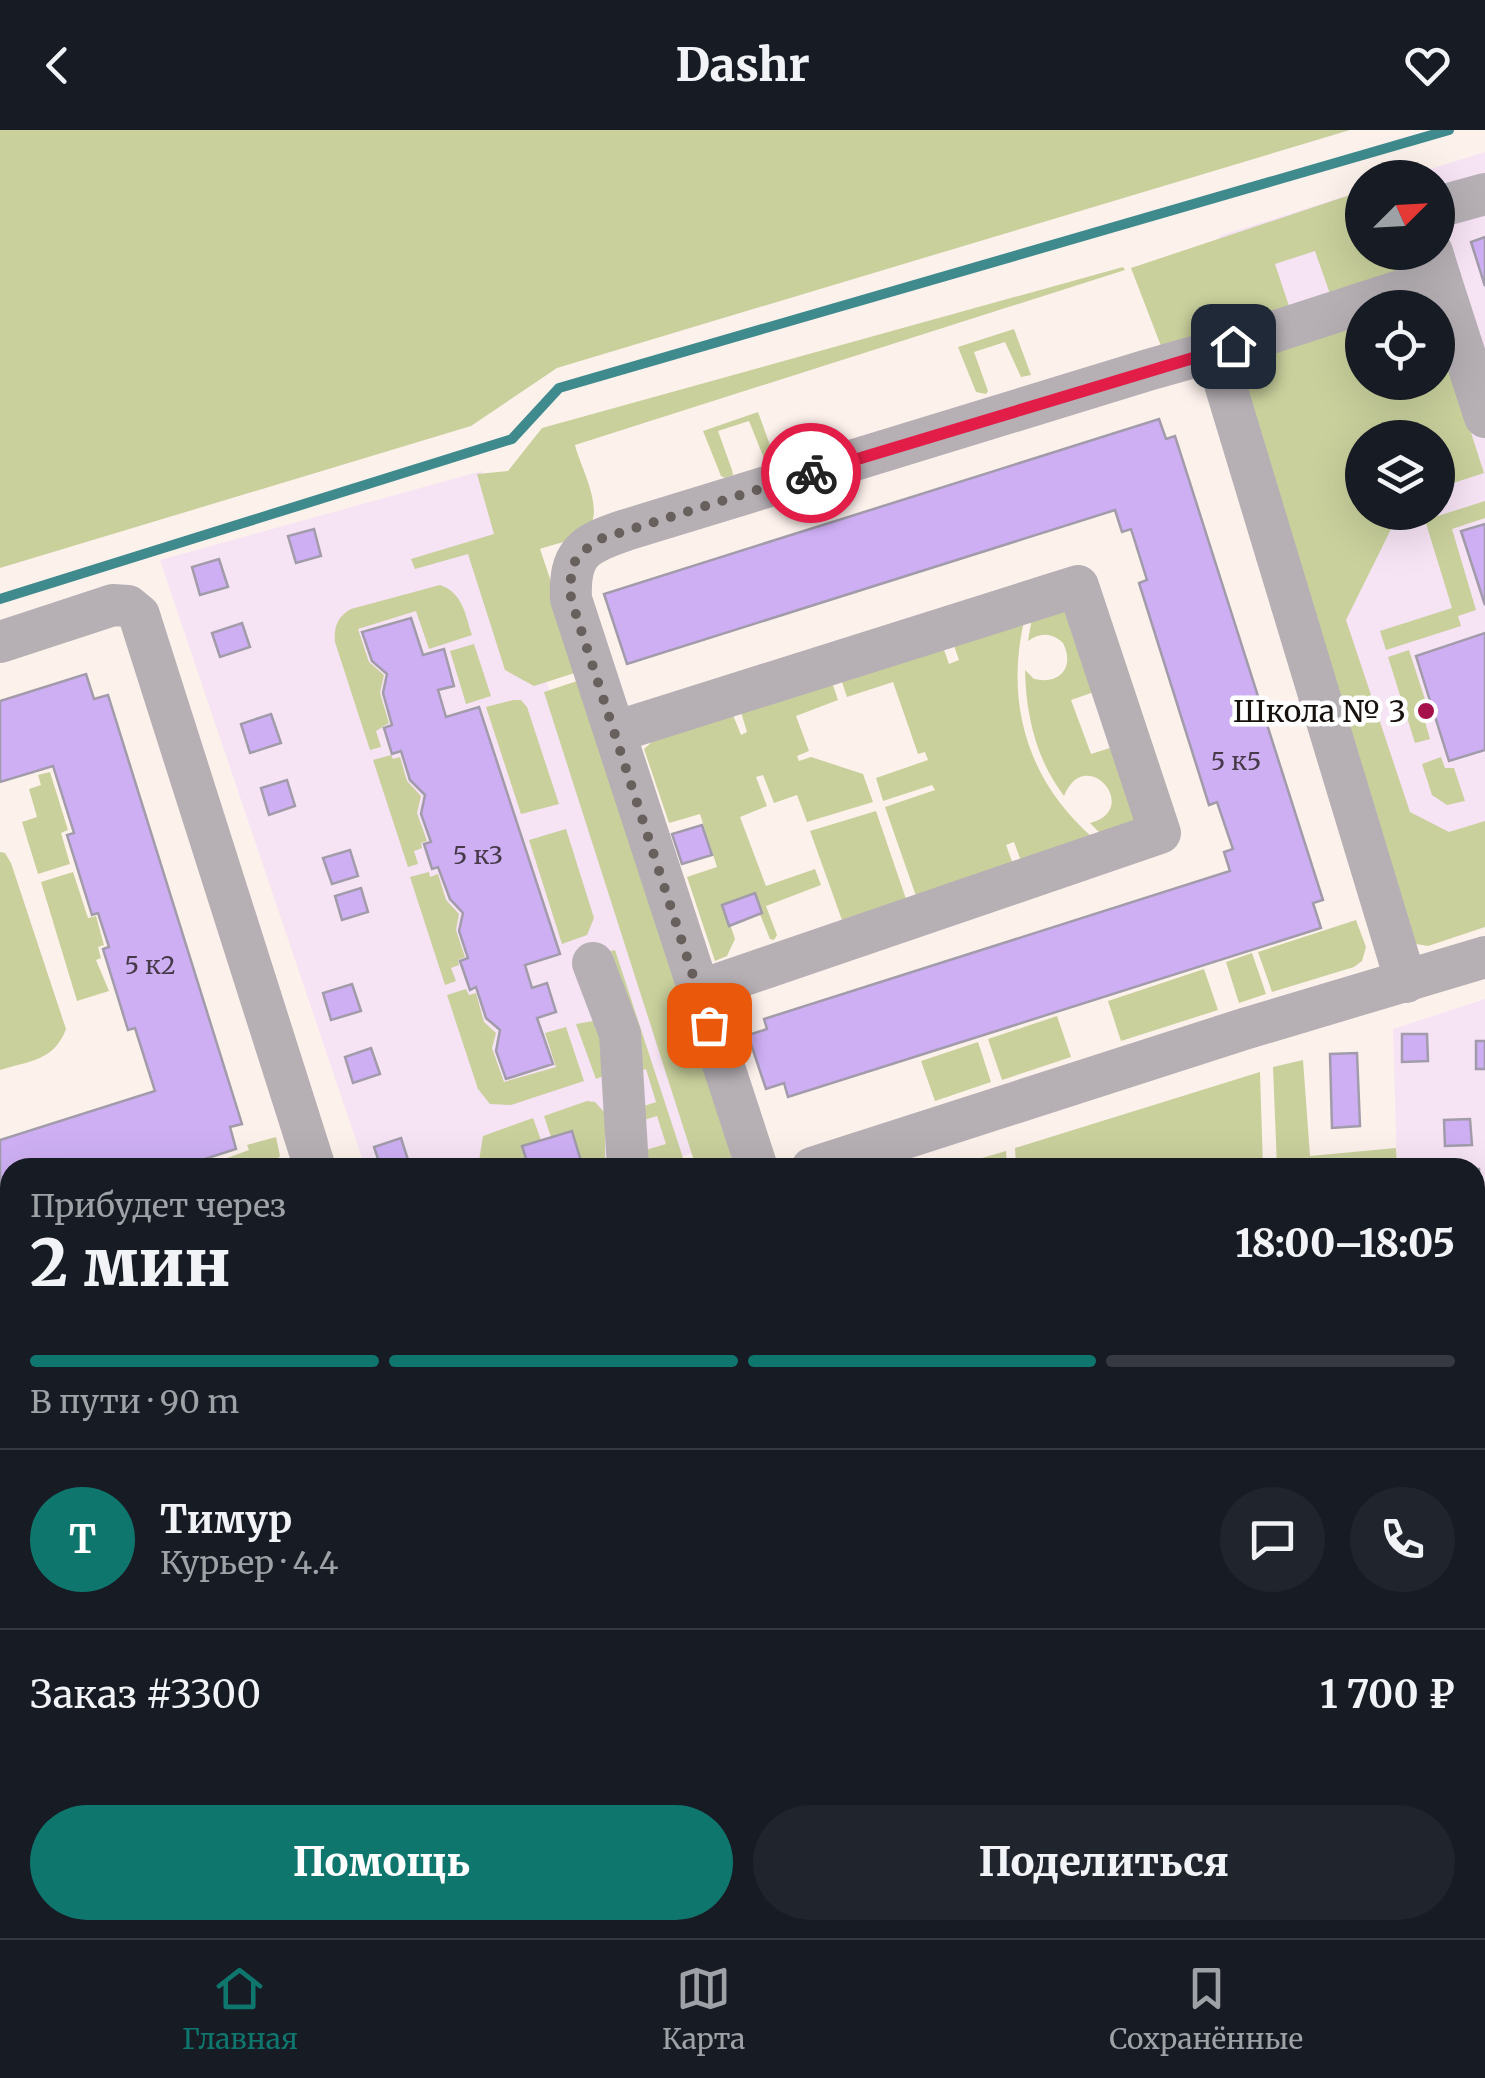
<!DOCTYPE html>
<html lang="ru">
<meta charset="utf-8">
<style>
:root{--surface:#171b24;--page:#20242c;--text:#f1f3f6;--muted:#9ea1a6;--line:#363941;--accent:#0f766e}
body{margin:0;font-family:Merriweather,serif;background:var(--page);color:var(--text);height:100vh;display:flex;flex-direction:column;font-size:38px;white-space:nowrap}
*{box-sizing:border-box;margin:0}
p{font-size:32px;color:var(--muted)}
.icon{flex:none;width:55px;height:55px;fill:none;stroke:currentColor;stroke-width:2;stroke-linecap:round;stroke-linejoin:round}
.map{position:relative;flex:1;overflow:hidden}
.drawer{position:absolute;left:0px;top:1028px;width:1485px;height:782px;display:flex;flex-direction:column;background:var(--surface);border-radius:30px 30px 0 0;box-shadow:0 10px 40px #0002}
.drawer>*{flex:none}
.needle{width:65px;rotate:66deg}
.tools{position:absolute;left:1345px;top:30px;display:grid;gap:20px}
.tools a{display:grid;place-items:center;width:110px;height:110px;border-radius:50%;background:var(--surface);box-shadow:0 10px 40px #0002;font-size:50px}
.pin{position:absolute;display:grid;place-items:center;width:85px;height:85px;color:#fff;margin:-42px;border-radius:20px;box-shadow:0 5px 15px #0006}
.courier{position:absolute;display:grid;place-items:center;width:100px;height:100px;margin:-50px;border:8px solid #e11d48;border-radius:50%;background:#fff;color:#222;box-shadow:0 2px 12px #0007}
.headline em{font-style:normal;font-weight:800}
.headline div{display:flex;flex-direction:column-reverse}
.headline{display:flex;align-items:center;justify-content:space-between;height:170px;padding:0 30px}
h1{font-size:65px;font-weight:800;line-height:75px}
.bar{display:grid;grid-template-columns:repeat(4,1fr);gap:15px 10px;align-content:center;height:120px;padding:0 30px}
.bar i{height:12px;border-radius:8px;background:var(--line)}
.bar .selected{background:var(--accent)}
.bar p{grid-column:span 4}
.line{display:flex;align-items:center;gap:25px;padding:0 30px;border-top:2px solid var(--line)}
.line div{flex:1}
.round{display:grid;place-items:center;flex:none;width:105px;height:105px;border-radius:52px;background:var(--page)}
.button{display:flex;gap:20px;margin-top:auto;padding:20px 30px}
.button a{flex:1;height:115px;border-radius:60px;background:var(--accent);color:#fff;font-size:40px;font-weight:800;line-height:115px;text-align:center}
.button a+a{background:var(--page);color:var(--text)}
header{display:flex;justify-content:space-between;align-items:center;height:130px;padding:0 30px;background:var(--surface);font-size:45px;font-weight:800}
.tab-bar{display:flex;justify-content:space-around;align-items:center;height:140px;border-top:2px solid var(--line);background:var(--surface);font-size:28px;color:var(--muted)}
.tab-bar a{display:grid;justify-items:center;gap:5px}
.tab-bar .selected{color:var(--accent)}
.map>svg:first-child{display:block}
</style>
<header><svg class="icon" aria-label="back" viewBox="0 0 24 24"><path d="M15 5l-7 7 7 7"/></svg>Dashr<svg class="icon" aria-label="heart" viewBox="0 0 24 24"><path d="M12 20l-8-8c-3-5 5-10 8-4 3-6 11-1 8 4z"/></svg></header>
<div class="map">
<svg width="1485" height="1808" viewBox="0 0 1485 1808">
<rect width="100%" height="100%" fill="#fdf1ec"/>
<g fill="#f6e3f4" fill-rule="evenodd">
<path d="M1485 22V780L1435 796 1219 106 1362 61V122H1438V48L1405 47ZM1362 178H1438V252H1362ZM1362 308H1438V382H1362Z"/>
<path d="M482 341 548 556 704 1019 649 1038 365 1037 160 430Z"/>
<path d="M1485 869V1470H1475V1038L1397 1037 1393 899Z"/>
</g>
<g fill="#c9d09c">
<path d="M0 0H1350L557 238 471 296 0 438Z"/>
<path d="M1362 61V122L1414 123 1406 142 1330 164 1315 121 1275 134 1290 179 1161 216 1131 138Z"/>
<path d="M1123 137 1125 140 575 315C580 337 607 382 586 401 575 411 553 414 540 419L581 541 534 556 505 540 468 424 415 439 411 429 494 404 477 344 508 341 542 298Z"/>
<path d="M1362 192V252H1438V200L1484 343 1438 358V308H1362V382L1399 383 1346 490 1410 682 1449 702 1485 691V797L1428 816 1416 814 1239 231Z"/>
<path d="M1014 199 1031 245 1021 247 1005 212 974 222 988 261 986 264 976 262 958 217Z"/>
<path d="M758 282 775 329 765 331 749 291 718 301 732 340 733 345 725 348 721 346 703 301Z"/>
<path d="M1485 371V388L1452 399 1476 480 1458 486 1461 496 1386 520 1380 501 1452 478 1425 390Z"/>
<path d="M440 455C463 463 465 484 472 505L429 519 416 481 358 499 369 532 384 545 380 563 389 593 376 601 381 617 370 620 335 512C334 497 337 487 351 479Z"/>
<path d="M1065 481 1097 561 1071 570 1091 624 1113 617 1138 690 1101 704 1090 693C1143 679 1085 613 1064 666 1036 629 1026 586 1025 540L1034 549C1060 555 1075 537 1063 513 1052 503 1041 502 1028 511L1032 488Z"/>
<path d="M1024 491C1005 574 1028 651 1092 707L1021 731 1014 712 1006 715 1013 734 916 766 885 677 935 660 932 655 883 671 876 648 928 630 925 622 918 624 893 552 847 567 841 549 943 517 949 534 959 530 953 513Z"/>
<path d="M474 514 491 566 466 574 450 521Z"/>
<path d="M1409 520 1429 582 1423 585 1430 609 1415 613 1388 527Z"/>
<path d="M583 549 732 1021 730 1035 696 1037 544 562Z"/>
<path d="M832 552 838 570 796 586 809 621 797 626 799 631 811 627 863 644 873 672 807 692 797 665 774 673 763 645 756 647 767 676 740 687 766 756 815 739 821 755 766 776 777 805 774 810 770 809 752 765 724 776 735 809 727 826 715 831 687 747 717 737 700 684 669 693 644 619 653 611 733 585 741 605 747 602 741 582Z"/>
<path d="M513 570H521L527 577 559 674 521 684 486 577Z"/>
<path d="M391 625 393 629 400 627 407 651 421 666 417 683 427 711 421 713 422 718 414 721 418 734 408 737 373 630Z"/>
<path d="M1441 627 1445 638H1454L1465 671 1447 675 1432 665 1422 634Z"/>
<path d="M50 642 68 700 61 703 70 734 38 744 22 692 37 687 29 659 41 655 38 645Z"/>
<path d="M876 681 906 769 842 790 810 701Z"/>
<path d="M566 699 594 788 587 805 562 814 529 710Z"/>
<path d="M0 722 5 723 11 733 66 899C54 931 29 931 0 940Z"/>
<path d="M73 742 88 788 96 786 104 815 98 817 101 828 96 830 109 861 77 871 41 752Z"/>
<path d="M429 742 430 747 438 744 446 770 459 784 456 800 465 827 458 830 459 835 451 838 456 851 445 855 410 747Z"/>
<path d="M1356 790 1366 817 1362 831 1354 837 1272 862 1258 822Z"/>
<path d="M615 820 686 1037H634L639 1022 666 1014 657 986 644 990 635 979 656 972 646 939 632 944 607 822Z"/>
<path d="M1252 823 1266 864 1239 873 1226 832Z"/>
<path d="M1204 839 1218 880 1121 911 1108 871Z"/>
<path d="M466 859 469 865 476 863 484 892 496 903 492 918 504 952 556 937 545 903 566 897 584 951 511 975 490 974 478 959 447 865Z"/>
<path d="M1057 886 1071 927 1002 950 988 909Z"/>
<path d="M593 891 600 896 603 946 596 949 576 894Z"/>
<path d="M978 912 991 952 935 971 921 931Z"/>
<path d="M1303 930 1310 1026 1396 1018 1397 1037H1277L1273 937Z"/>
<path d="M1260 942 1263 1037H1218L1217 1033 1016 1037 1015 1018Z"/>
<path d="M587 971 595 972 605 983V1037H583L572 1001 551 1007 544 986Z"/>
<path d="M533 988 541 1010 522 1016 529 1037H478L483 1006Z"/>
<path d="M276 1007 280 1026C264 1045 209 1038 184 1037L212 1029 214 1033 249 1020 247 1015Z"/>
<path d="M1006 1021 1007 1037H951Z"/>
<path d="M10 1270V1473H0V1273Z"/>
<path d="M0 1691H10V1800H148V1808H0Z"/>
<path d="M536 1800H635V1808H537Z"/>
</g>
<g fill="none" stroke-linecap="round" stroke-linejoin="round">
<path stroke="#3e8a8c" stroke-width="10" d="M0 469 512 309 559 258 1449 0"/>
</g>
<g fill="#ceaff4" stroke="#a19baa" stroke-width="2.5">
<path d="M1485 107V156L1471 112Z"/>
<path d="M1159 289 1166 309 1175 306 1323 770 1313 773 1321 798 788 967 784 953 766 959 748 905 767 899 764 889 1230 741 1224 722 1233 719 1217 672 1209 675 1139 453 1147 450 1131 399 1122 402 1115 380 627 534 604 464Z"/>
<path d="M1485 394V475L1461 401Z"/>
<path d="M314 399 321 426 296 433 288 406Z"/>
<path d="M219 429 228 457 200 465 192 437Z"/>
<path d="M411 488 423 525 444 519 454 556 438 560 446 587 479 577 560 824 525 835 532 858 547 853 556 882 537 888 553 934 506 949 496 921 500 900 486 888 476 857 470 860 460 831 468 828 459 801 463 783 450 769 438 737 432 739 424 714 431 712 421 684 425 665 410 650 401 621 392 624 384 598 392 595 383 563 387 544 372 531 362 502Z"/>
<path d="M242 493 250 517 220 527 212 503Z"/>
<path d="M1485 503V620L1449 631 1416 526Z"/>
<path d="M86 544 94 569 108 565 242 994 230 997 236 1019 177 1038H10V1092L0 1096V1010L155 961 135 898 128 900 103 819 109 817 98 783 92 785 67 705 74 703 53 636 0 652V571Z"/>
<path d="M271 584 281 613 250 623 241 594Z"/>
<path d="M287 650 295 676 269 685 261 658Z"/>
<path d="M702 695 712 725 682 734 672 704Z"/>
<path d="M350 720 358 746 332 754 323 728Z"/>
<path d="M361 758 368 782 342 790 335 766Z"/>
<path d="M755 763 762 783 729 796 722 775Z"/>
<path d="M352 854 361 881 331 890 323 863Z"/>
<path d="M1402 904H1427L1428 931 1402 932Z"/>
<rect x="1476" y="911" width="9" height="28"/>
<path d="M371 918 380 944 353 953 345 927Z"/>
<path d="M1357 923 1360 996 1332 998 1330 924Z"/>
<path d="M1470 989 1472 1015 1445 1016 1444 990Z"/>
<path d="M572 1001 583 1038H529L522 1016Z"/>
<path d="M401 1008 410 1036 381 1038 374 1017Z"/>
<rect x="1475" y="1039" width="4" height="28"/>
<rect x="1475" y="1311" width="10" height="28"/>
<rect x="1475" y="1367" width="10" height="26"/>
<path d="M0 1553H10V1629L0 1630Z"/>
<rect x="218" y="1800" width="73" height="8"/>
<path d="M760 1800H1260L1066 1808H760Z"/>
</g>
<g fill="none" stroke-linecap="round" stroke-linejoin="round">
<g stroke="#b6b0b5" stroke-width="42">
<path d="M1438 77 1485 64"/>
<path d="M1440 148 1485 287"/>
<path d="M1215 221 1440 148 1432 122"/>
<path d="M0 512 113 475 128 476 139 485 315 1038"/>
<path d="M615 602 1078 456 1160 703 698 861"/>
<path d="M593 833 620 904 628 1038"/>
<path d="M757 1038 571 469C569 422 584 414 626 400L1148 240 1215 221 1406 852"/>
<path d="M812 1038 1244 899 1485 827"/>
<path d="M0 1150 10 1147"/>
<path d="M0 1496 10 1495"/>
<path d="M352 1800 353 1808"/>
<path d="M668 1800 669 1808"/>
<path d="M1405 1808V1800"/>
</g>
</g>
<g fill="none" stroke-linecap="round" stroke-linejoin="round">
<path stroke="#68605c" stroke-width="10" stroke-dasharray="0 18" d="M709 895 571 469C570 433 571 429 600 409L811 343"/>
<path stroke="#e11d48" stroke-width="12" d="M811 343 1233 216"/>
</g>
<circle fill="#a6114b" stroke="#fff" stroke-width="4" cx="1426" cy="581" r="10"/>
<g text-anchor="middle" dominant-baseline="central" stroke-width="9" stroke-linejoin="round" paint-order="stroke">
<g font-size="25" fill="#463948">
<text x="1236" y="631">5 к5</text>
<text x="478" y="725">5 к3</text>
<text x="150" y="835">5 к2</text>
</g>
<g font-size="30" fill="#18120f" stroke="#fff" text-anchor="end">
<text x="1406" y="581">Школа № 3</text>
</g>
</g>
</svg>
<div class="tools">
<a><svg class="needle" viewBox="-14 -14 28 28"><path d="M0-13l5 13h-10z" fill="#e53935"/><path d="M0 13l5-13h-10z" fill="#9ea1a6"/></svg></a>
<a><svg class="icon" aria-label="locate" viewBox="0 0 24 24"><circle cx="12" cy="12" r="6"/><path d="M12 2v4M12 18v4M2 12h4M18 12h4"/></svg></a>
<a><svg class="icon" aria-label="layers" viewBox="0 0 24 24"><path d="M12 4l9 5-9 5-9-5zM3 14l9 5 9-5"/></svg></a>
</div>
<div class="pin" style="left:709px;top:895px;background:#ea580c"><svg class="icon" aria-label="bag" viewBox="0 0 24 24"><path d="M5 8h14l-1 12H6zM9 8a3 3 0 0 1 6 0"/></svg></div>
<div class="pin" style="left:1233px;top:216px;background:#1f2937"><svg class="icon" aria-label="home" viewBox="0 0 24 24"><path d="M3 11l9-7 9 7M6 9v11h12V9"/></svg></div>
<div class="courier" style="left:811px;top:343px"><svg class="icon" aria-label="bike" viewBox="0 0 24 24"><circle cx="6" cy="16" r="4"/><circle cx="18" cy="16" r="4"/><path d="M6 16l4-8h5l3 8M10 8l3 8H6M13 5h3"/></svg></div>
<section class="drawer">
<div class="headline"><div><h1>2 мин</h1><p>Прибудет через</p></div><em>18:00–18:05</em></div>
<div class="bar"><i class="selected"></i><i class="selected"></i><i class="selected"></i><i></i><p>В пути · 90 m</p></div>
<div class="line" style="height:180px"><b class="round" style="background:var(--accent);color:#fff">Т</b><div><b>Тимур</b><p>Курьер · 4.4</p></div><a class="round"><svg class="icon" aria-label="chat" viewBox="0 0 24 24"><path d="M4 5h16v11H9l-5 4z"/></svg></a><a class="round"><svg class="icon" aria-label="phone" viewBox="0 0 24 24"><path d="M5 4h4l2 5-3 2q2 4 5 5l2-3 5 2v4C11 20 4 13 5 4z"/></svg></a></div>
<div class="line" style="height:130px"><div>Заказ #3300</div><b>1 700 ₽</b></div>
<div class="button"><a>Помощь</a><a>Поделиться</a></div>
</section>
</div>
<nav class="tab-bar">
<a class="selected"><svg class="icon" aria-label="home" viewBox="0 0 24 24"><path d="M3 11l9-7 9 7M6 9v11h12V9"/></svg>Главная</a>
<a><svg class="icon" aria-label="map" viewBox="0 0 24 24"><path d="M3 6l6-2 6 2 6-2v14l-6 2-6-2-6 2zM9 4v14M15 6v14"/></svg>Карта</a>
<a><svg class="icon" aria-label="saved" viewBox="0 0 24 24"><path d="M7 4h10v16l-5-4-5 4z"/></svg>Сохранённые</a>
</nav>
